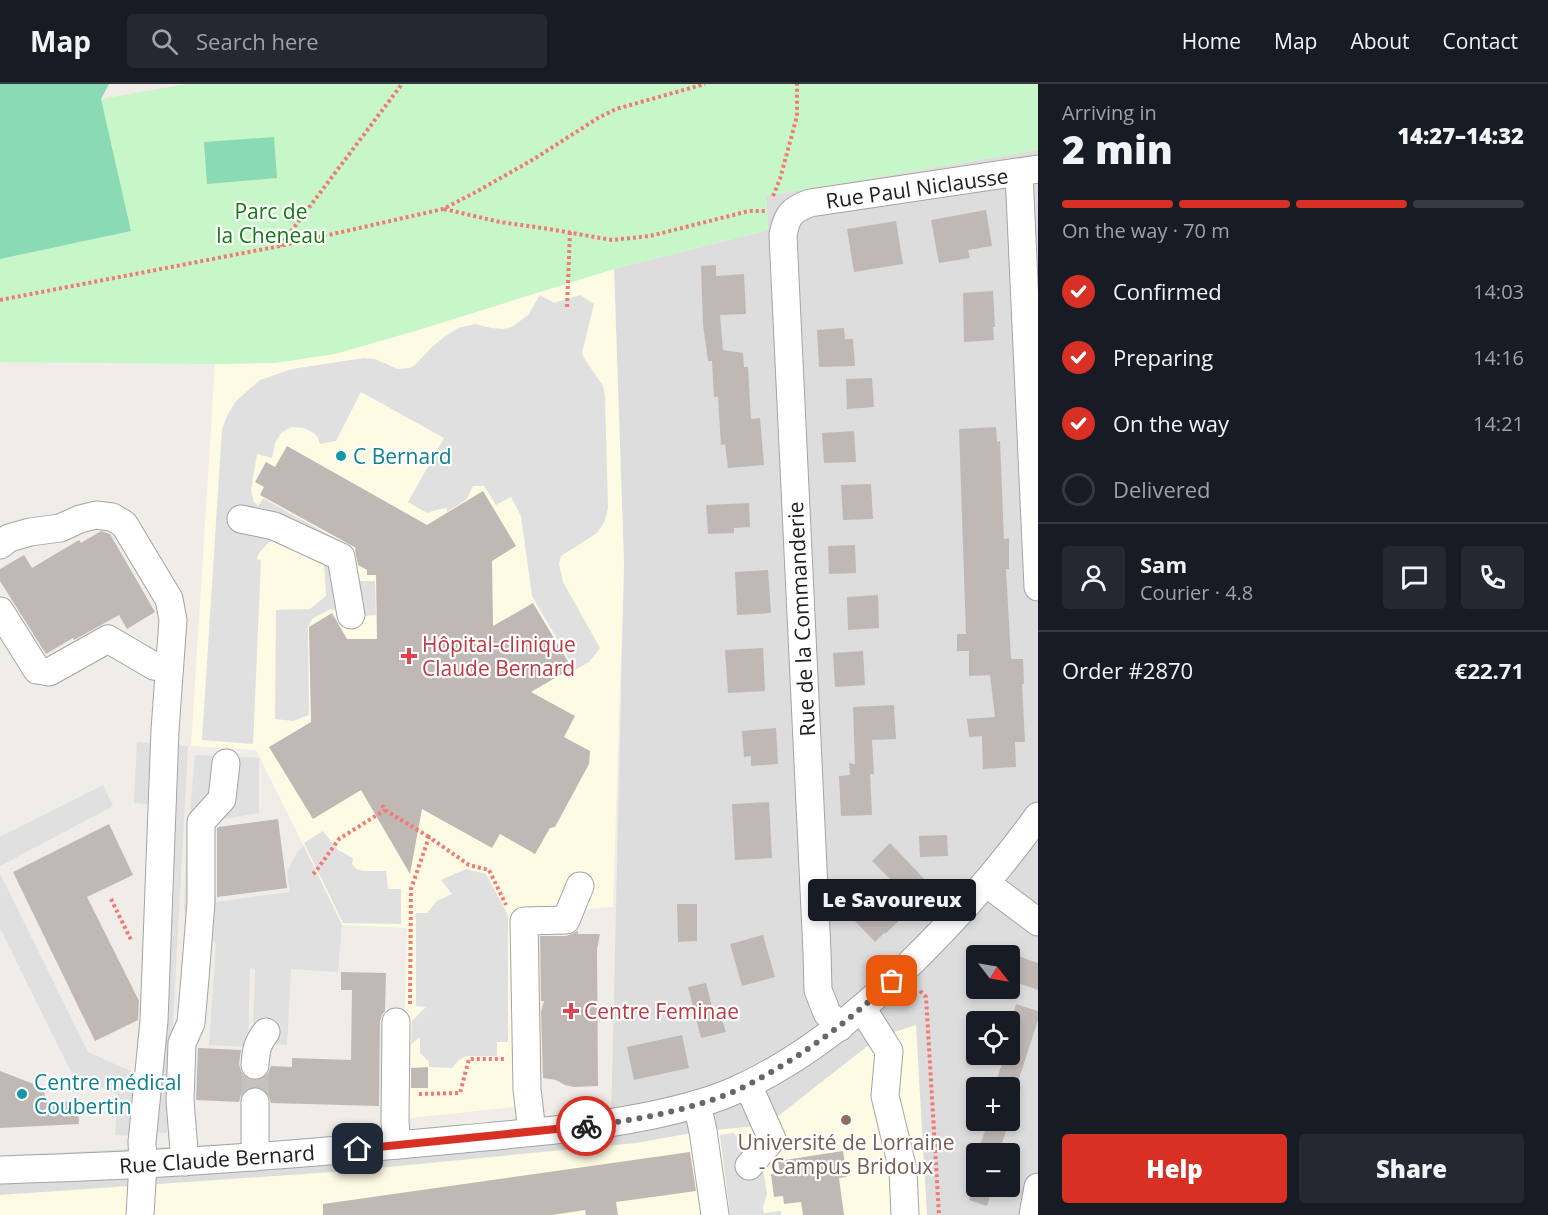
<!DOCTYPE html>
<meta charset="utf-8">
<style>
:root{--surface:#171b24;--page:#242831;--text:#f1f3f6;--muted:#9ea1a6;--line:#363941;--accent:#d93025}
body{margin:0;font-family:"Open Sans",sans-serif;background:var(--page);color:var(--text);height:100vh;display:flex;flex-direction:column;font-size:22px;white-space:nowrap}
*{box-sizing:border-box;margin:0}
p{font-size:20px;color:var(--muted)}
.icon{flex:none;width:33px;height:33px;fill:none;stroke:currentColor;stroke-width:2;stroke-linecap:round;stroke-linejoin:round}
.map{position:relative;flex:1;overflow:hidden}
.side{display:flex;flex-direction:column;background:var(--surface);width:510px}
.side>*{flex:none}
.needle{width:39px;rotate:121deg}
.fabs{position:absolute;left:966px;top:861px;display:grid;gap:12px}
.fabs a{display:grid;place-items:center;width:54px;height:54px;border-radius:6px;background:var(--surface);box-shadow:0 3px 9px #0003;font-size:30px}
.pin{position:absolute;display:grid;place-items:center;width:51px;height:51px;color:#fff;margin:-26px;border-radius:12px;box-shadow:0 3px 9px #0006}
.courier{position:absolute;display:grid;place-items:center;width:60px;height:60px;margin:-30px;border:4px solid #d93025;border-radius:50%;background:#fff;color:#222;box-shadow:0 2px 8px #0007}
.bubble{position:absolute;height:42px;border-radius:6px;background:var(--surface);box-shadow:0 3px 9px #0003;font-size:20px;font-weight:800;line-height:42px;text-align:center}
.overview em{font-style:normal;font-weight:800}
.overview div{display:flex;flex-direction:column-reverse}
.overview{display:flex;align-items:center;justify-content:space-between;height:102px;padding:0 24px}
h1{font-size:39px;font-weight:800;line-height:45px}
.bar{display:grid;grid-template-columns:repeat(4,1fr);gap:9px 6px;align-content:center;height:72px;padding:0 24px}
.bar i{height:8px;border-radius:4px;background:var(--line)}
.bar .active{background:var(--accent)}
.bar p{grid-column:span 4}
.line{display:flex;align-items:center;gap:15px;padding:0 24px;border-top:2px solid var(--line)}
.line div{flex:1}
.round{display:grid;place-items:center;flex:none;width:63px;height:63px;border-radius:6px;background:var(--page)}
ol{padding:0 24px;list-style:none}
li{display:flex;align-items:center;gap:18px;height:66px}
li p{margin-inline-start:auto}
li .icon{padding:6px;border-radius:50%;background:var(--accent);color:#fff;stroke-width:4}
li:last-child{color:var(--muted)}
li i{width:33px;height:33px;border:3px solid var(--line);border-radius:50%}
.primary-button{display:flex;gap:12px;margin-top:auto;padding:12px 24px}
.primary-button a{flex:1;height:69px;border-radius:6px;background:var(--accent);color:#fff;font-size:24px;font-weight:800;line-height:69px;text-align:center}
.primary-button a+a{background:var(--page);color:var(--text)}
header{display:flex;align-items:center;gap:36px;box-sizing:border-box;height:84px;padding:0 30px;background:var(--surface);border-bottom:2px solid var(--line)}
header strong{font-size:28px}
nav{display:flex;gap:33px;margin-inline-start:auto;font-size:21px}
.search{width:420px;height:54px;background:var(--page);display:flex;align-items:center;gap:15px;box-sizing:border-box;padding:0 21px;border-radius:6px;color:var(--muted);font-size:22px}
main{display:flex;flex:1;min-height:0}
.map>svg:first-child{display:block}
</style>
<header>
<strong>Map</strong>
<div class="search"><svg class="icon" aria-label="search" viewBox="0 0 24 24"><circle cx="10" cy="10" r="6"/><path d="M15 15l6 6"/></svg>Search here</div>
<nav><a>Home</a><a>Map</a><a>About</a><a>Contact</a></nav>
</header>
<main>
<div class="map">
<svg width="1038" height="1131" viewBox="0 0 1038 1131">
<rect width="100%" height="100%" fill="#f0ece7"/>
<path fill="#dedddd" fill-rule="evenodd" d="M1038 66V1131H0V1072L611 1039 624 481 614 185 768 146 766 112ZM976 872H1010V904H976ZM976 938H1010V970H976ZM976 1004H1010V1036H976ZM976 1070H1010V1102H976Z"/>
<g fill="#fdfbe3">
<path d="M614 185 624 481 613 823 516 831 515 1023 402 1035 407 844 342 841 304 762 256 666 191 662 215 280 275 279Z"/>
<path d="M916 941 927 1131H0V1111L346 1087 636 1059 703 1047 758 1042 777 1033 879 953Z"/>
</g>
<path fill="#c7f7c8" d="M187 0H1038V66L766 112 768 146 614 185 415 247 335 270 275 279 215 280 0 278V175L131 147 101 15Z"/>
<g fill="#8adab5">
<path d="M0 0H109L101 15 131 147 0 175Z"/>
<path d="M274 53 277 94 207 100 204 58Z"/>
</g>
<g fill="#e0e0e0">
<path d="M540 211 554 219 580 211 594 220 582 269 584 274 603 302 605 312 608 424 605 437 597 449 561 472 559 480 563 498 600 564 589 578 575 586 532 512 521 432 511 413 496 421 484 402H473L466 416 447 428V424L436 426 427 429 408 418 444 354 361 308 336 357 320 360 318 354 314 349 304 344 291 343 281 349 275 359 272 374 257 370 251 406 254 418 258 422 263 414 353 464 341 468 352 497H375L376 531 361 532 330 525 312 535 308 543 309 631 293 637 275 635 276 526 310 525 326 512 324 480 275 456 269 458 259 469 257 475 261 476 253 660 202 656 222 345 228 330 236 317 260 296 292 285 364 274 375 275 398 285 410 284 415 281 432 263 444 253 458 244 475 240 491 244 503 245 512 243 528 231Z"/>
<path d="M137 658 188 662 167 1049 153 1048 132 1052 115 1051 118 1011 72 990 0 844V790L88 968 148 995 162 722 134 719Z"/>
<path d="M195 671 259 674V729L206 738 216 818 290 808 287 788 297 768 304 762 342 841 338 888 291 885 287 961 271 960 253 947 255 885 250 884 248 963 209 961 216 861 192 828 184 827 186 776Z"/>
<path d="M103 701 113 722 0 782V753Z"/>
<path d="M323 747 338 766 353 774 352 780 356 785 363 787H386L388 805H401V840L343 839 304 759Z"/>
<path d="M466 785 486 790 508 831V958H497V972H466L458 977 452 984 429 983V978L420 969V953L411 960 412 937 426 923 416 922V829H427L437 817 452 810 441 796Z"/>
<path d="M734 1049 764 1091 767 1110 763 1123 764 1129 781 1127V1131H730L720 1051Z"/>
</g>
<g fill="#c0b8b4">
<path d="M986 126 992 162 968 166 970 174 939 179 931 136Z"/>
<path d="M896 137 903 180 854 188 847 145Z"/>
<path d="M716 181V192L744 190 746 230 720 231 723 266 743 269 744 283H748L751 335 760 334 764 381 728 384 725 360 721 361 718 313H714L712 277H708L703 241 701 182Z"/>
<path d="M993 207 995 243H993L994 256 964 258 963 209Z"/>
<path d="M844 244 845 255H853L855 282 819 283 817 246Z"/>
<path d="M872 294 874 323 847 325 846 295Z"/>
<path d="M996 343 997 358 1000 357 1004 455 1009 454V485H1006L1011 575H1023L1024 600H1022L1025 658H1015L1016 683 983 685 982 652 969 653 967 635 995 633 990 591 969 592V567H957V550H966L959 345Z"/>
<path d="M854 347 856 378 824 379 822 349Z"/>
<path d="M287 362 427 441 483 407 516 462 492 477 493 542 533 519 572 584 531 608 575 632 564 653 590 667 589 680 555 743 550 744 535 770 500 750 492 764 422 725 410 790 361 706 313 735 269 663 311 638 309 543 332 529 347 555H377L376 491H367V486L358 481 355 466 356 464 260 411 264 403 255 398 266 378 275 383Z"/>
<path d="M871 400 873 435 843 436 841 401Z"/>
<path d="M749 419 750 443 734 444V449L708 450 706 421Z"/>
<path d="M101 447 110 450 155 528 127 545 119 531 74 556 73 554 46 570 0 497V485L24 471 32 484 79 456 81 459Z"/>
<path d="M855 461 856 489 829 490 828 462Z"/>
<path d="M768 486 771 529 737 531 735 488Z"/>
<path d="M878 511 879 544 848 546 847 513Z"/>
<path d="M763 564 765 607 728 609 725 566Z"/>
<path d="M863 567 865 601 835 603 833 569Z"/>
<path d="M894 621 896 655 872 656 874 690H870L872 731 841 732 839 692 850 691 849 679 855 680 853 623Z"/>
<path d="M776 644 778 680 751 682V672L744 673 742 647Z"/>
<path d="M769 718 772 774 735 776 732 720Z"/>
<path d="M278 735 287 804 217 813V744L218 743Z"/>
<path d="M109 740 133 791 87 813 139 917 138 936 95 957 13 788Z"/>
<path d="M947 751 948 772 920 773 919 752Z"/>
<path d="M890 759 933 804 885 850 884 849 875 858 853 835 892 797 872 777Z"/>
<path d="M677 820H697V857L678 858Z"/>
<path d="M577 847H578V850H600L597 865 598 1002 574 1003 565 1001 556 996 543 994 541 928 544 917H541L540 852H566L574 849Z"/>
<path d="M763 851 775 893 742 902 730 860Z"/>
<path d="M1010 869 1038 879V906L1010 896Z"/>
<path d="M341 888 386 889 385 927 382 931 380 938 379 1022 271 1019 268 1010 262 1004 256 1002 247 1005 241 1011 239 1018 196 1016 198 964 241 966 239 980 241 987 246 994 253 997 262 995 268 989 271 982 292 983V974L351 976 352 906H341Z"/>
<path d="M706 899 714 931 720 929 726 948 701 954 688 903Z"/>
<path d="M1016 920 1038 927V936L1017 1001 1021 1003 999 1068H1005L1004 1070H977L987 1041 983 1040 984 1036H1010V1004H994L1005 970H1010V940Z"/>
<path d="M682 951 689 984 634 996 627 963Z"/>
<path d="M428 983V1004H411V984Z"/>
<path d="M0 987 44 1004 45 1018 78 1017 79 1040 0 1044Z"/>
<path d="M843 1067 847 1093 839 1094 844 1131H803L801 1118 784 1120 783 1112 774 1113 771 1090 780 1089 778 1077Z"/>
<path d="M690 1068 696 1107 616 1118 618 1131H586L585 1126 552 1131H323V1120Z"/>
<path d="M976 1072V1102H993L987 1122 969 1116 972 1107 966 1105Z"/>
</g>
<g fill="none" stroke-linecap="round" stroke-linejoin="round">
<path stroke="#c6c3bf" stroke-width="27" stroke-dasharray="27 14" stroke-linecap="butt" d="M255 1018V981"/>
<g stroke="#a4a4a4" stroke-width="29">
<g id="minor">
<path d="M1019 89 1038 503"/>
<path d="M241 435 274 442 341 473 351 531"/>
<path d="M0 461 9 454 30 448 60 444 80 435 96 431 112 433 124 440 169 515 173 536 165 646 154 937 142 1058 143 1080 140 1131"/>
<path d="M0 527 37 586 49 588 108 555 154 582 169 585"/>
<path d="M986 799 1038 838"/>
<path d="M862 924 889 967 885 1012 903 1086 905 1131"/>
<path d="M396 938 395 1038 397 1061"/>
<path d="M840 943 827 929 818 906 817 868 783 151C787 131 791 126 810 119L1038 85"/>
<path d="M255 981C256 966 257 960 266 948"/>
<path d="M748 1001 772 1055 749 1082"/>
<path d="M255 1018V1073"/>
<path d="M697 1020 703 1047 715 1131"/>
<path d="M532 1048 527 1005 524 837 566 836 580 802"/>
<path d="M185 1078 180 1017 182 959 191 939 195 894 201 818V738L222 715 226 679"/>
<path d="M0 1086C48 1084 97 1083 145 1080 251 1074 357 1065 463 1055 527 1049 591 1044 653 1031 681 1025 710 1018 736 1006 795 980 846 940 892 897 946 846 995 792 1038 732"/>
<path d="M1033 1131 1038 1103"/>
</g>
</g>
<g stroke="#f27976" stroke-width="4" stroke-dasharray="3 3" stroke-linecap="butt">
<path d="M773 112 780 95 797 32V0"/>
<path d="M444 125 500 138 549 145 612 156 650 152 749 127H766"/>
<path d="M280 162 402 0"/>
<path d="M0 216 280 162 443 125 476 108 534 75 598 34 616 25 705 0"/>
<path d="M567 223 570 148"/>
<path d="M382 721 385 726 429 753"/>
<path d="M313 790 316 787 339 755 385 726"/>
<path d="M111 815 132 858"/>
<path d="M920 907 926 913 939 1131"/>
<path d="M410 920 411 805 429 753 469 781 489 786 506 821"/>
<path d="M419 1010 460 1009 469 975H504"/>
</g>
<use href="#minor" stroke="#fff" stroke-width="27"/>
</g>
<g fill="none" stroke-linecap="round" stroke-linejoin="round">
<path stroke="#696766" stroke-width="6" stroke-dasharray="0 10.8" d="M586 1042C636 1036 687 1027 733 1008 749 1001 764 992 778 984 820 959 856 930 892 897"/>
<path stroke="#d93025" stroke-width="8" d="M358 1065 586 1042"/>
</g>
<g fill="#0f9aa8" stroke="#fff" stroke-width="2">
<circle cx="341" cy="372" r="6"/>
<circle cx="22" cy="1010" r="6"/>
</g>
<g fill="#e0444e" stroke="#fff" stroke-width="2">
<path d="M406 563h6v6h6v6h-6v6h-6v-6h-6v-6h6z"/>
<path d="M568 918h6v6h6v6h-6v6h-6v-6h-6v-6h6z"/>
</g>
<circle fill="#8d6e63" stroke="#fff" stroke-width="2" cx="846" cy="1036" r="6"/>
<g text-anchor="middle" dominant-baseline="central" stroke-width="4.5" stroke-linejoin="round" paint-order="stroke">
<g font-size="21" fill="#202020" stroke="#fff">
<text transform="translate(917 104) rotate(-8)">Rue Paul Niclausse</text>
<text transform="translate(801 535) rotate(-93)">Rue de la Commanderie</text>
<text transform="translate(217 1075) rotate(-4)">Rue Claude Bernard</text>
</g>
<g font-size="21" fill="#127a13" stroke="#fff">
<text x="271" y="127">Parc de<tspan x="271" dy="24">la Cheneau</tspan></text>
</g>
<g font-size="21" fill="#0d838f" stroke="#fff" text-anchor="start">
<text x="353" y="372">C Bernard</text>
<text x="34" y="998">Centre médical<tspan x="34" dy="24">Coubertin</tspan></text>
</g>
<g font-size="21" fill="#be3a42" stroke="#fff" text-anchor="start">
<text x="422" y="560">Hôpital-clinique<tspan x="422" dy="24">Claude Bernard</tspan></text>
<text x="584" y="927">Centre Feminae</text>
</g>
<g font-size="21" fill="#785e54" stroke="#fff">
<text x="846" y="1058">Université de Lorraine<tspan x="846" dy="24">- Campus Bridoux</tspan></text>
</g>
</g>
</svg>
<div class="fabs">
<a><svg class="needle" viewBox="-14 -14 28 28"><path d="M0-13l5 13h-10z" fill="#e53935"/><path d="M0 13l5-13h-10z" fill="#9ea1a6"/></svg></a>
<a><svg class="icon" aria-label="locate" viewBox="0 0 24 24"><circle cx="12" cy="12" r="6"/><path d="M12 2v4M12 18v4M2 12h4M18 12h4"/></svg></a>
<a>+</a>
<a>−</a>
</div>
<div class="pin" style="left:892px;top:897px;background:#ea580c"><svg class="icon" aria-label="bag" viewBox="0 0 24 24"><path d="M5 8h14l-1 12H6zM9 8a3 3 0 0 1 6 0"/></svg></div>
<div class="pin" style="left:358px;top:1065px;background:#1f2937"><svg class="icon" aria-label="home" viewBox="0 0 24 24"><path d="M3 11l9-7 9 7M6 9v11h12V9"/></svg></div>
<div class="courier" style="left:586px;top:1042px"><svg class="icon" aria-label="bike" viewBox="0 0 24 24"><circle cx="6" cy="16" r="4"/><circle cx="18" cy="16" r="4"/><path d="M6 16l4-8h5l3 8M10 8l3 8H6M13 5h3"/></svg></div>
<div class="bubble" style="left:808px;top:795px;width:168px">Le Savoureux</div>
</div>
<section class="side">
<div class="overview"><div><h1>2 min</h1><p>Arriving in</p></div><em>14:27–14:32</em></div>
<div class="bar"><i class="active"></i><i class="active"></i><i class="active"></i><i></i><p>On the way · 70 m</p></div>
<ol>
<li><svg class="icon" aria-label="check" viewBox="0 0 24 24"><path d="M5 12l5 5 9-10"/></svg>Confirmed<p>14:03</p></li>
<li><svg class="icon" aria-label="check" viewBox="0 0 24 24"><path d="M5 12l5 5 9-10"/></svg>Preparing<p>14:16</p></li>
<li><svg class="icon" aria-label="check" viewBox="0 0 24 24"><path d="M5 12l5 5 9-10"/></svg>On the way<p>14:21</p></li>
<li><i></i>Delivered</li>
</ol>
<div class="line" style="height:108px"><a class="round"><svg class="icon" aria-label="person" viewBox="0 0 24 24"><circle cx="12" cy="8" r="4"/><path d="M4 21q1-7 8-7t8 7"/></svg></a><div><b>Sam</b><p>Courier · 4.8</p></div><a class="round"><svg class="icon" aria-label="chat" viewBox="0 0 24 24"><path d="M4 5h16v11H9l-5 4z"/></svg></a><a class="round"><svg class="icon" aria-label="phone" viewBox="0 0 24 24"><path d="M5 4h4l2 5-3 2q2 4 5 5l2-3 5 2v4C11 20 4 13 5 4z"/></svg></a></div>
<div class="line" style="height:78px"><div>Order #2870</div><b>€22.71</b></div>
<div class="primary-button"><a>Help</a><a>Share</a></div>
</section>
</main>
